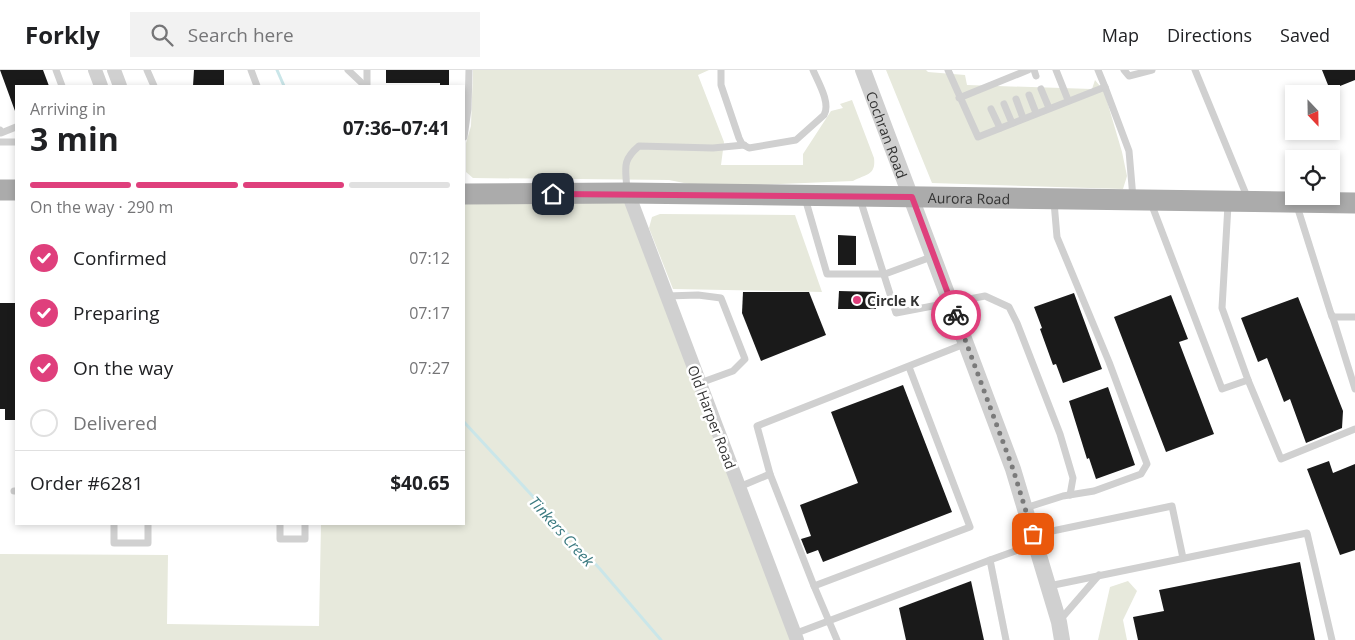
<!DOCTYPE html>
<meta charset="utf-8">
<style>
:root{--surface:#fff;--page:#f2f2f2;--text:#202124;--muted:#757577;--line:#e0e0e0;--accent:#df3f7c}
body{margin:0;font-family:"Open Sans",sans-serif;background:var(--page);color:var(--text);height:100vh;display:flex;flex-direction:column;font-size:19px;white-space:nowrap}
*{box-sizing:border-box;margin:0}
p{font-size:16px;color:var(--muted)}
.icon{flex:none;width:28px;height:28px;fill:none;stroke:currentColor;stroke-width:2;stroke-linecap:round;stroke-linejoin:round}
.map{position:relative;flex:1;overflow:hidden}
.side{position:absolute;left:15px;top:15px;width:450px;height:440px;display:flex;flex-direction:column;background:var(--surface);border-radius:0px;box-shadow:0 2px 8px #0003}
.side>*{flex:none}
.needle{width:32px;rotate:158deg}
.controls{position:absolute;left:1285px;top:15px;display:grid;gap:10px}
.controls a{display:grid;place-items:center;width:55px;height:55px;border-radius:0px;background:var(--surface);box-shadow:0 2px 8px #0003;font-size:25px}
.pin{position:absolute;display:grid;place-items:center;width:42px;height:42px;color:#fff;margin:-21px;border-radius:10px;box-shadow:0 2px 8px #0006}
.courier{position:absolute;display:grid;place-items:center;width:50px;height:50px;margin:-25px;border:4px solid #df3f7c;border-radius:50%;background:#fff;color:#222;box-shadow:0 1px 6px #0007}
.headline em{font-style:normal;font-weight:700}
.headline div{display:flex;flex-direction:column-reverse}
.headline{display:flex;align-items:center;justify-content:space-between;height:85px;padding:0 15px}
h1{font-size:32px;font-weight:700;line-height:38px}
.bar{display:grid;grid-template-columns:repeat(4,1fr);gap:8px 5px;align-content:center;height:60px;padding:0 15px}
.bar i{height:6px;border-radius:4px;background:var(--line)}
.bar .current{background:var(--accent)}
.bar p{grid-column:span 4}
.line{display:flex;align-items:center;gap:12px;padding:0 15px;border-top:1px solid var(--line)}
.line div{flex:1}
ol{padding:0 15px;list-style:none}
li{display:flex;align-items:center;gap:15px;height:55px}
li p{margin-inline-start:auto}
li .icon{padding:5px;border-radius:50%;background:var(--accent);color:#fff;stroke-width:4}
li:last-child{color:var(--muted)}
li i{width:28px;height:28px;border:2px solid var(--line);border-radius:50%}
header{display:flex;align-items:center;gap:30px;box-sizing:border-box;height:70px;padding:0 25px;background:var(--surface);border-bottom:1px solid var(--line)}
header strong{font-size:24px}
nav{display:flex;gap:28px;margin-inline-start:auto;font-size:18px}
.search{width:350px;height:45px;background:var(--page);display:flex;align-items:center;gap:12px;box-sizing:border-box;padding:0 18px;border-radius:0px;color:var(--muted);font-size:19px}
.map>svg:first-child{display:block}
</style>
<header>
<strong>Forkly</strong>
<div class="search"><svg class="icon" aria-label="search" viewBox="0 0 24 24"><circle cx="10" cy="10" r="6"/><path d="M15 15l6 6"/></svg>Search here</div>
<nav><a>Map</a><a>Directions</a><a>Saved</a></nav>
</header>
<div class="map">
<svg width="1355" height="570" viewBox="0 0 1355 570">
<rect width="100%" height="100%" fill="#fff"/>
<g fill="#e7e9dc">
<path d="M473 0H709L698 5 724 72 721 95H803V84L831 41 843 38 840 34 852 30 874 88C876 105 867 104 853 111L704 117 669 110 473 108 466 102V73L471 56Z"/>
<path d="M886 0H926L928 2 965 5 967 15 1092 19 1095 10 1104 21 1122 82 1127 106 1123 119 932 113Z"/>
<path d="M628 123 797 570H0V484L168 485 167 554 319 556 321 454H464V124Z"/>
<path d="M660 144 795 145 822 222 673 219 649 158 652 147Z"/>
<path d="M1128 511 1137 521 1123 550 1127 570H1098L1110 517Z"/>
</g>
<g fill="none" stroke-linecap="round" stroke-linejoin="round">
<g stroke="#cae6e9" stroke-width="3">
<path d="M277 0 284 16"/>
<path d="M464 352 600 499 661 570"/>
</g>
</g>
<g fill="#1a1a1a">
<path d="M0 0H43L49 16H16L15 41Z"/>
<path d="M194 0H224V16H193Z"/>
<path d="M386 0H449V15H440V13H386Z"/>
<path d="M1322 0H1355V10L1330 20Z"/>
<path d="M838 165 856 166V195H838Z"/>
<path d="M839 221 876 222V239H838Z"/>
<path d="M743 222H809L826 265 761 291 742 243Z"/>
<path d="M1074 223 1102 299 1063 313 1056 294 1053 295 1040 259 1042 258 1034 237Z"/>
<path d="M1171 225 1188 269 1179 272 1214 364 1166 382 1114 247Z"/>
<path d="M1298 227 1343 341 1342 358 1306 373 1290 329 1284 332 1267 288 1258 292 1241 248Z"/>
<path d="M0 233H16V350H5V339H0Z"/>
<path d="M903 315 952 442 823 492 818 480 807 484 801 469 811 466 800 435 858 413 831 342Z"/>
<path d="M1108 317 1135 395 1096 409 1089 388 1087 389 1069 331Z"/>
<path d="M1329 391 1333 403 1355 394V480L1340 485 1307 399Z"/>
<path d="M1300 492 1315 570H1138L1133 547 1164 541 1159 520Z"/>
<path d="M971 511 984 570H906L899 538Z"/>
</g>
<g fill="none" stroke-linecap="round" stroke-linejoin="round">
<g stroke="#d0d0d0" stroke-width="7">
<path d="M56 0 62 16"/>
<path d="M147 0 154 16"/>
<path d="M251 0 257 16"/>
<path d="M348 0 365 16"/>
<path d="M721 0V15L739 68 742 74 749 78 796 70 824 45C831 33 818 12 813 0"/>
<path d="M948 0 978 67 1105 17 1129 81 1133 128"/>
<path d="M1034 0 1036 6"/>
<path d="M1056 0 1068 30"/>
<path d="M1098 0 1105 17"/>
<path d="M1124 0 1129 6 1152 0"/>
<path d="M1195 0 1248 129"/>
<path d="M367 16V0"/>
<path d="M1041 19 1049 38"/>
<path d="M1029 25 1036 43"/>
<path d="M959 28 1028 0"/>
<path d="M1016 29 1023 48"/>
<path d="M1004 34 1012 53"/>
<path d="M991 39 1000 58"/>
<path d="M0 60 1 63 16 57"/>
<path d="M464 67 468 39 469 0"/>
<path d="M0 72H16"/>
<path d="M627 121C626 99 621 91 639 76L713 78 744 75"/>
<path d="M805 128 827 204H885L934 186"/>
<path d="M860 129 896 243 985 226 1009 237 1017 253 1060 364 1073 408 1070 425"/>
<path d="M1151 133 1222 319 1248 310 1222 238 1228 135"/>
<path d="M1297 136 1332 247H1355"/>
<path d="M667 226 698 225 721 228 745 289 733 301 700 313"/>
<path d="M1332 245 1355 319"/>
<path d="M1248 310 1281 389 1355 359"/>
<path d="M770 404 814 516"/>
<path d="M739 417 770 404 757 356 967 273"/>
<path d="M14 421H16"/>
<path d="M1025 438 1063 426 1094 421 1141 404 1147 394 1109 292 1057 167 1054 132"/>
<path d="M114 454V473H148V454"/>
<path d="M280 454V469H305V454"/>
<path d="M1033 465 1172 436 1183 488"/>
<path d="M1049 516 1307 463 1332 570"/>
<path d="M1060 550 1099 505"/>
<path d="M794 564 990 490"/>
<path d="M837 570 814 516 970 457 909 297"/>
<path d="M1006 570 990 490 1035 474"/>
</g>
<g stroke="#d0d0d0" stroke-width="14">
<path d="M95 0 101 16"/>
<path d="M114 0 120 16"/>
<path d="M628 123 797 570"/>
</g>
<path stroke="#d0d0d0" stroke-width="16" id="s1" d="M863 0 1013 399 1059 552 1062 570"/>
<g stroke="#ababab" stroke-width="21">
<path d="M0 120H16"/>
<path id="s2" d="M464 124 628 123 1355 133"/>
</g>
</g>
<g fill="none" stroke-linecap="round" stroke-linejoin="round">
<path stroke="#7a7a7a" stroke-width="5" stroke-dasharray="0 9" d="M956 245 1013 399 1033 464"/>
<path stroke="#df3f7c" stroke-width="6" d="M553 124 912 127 956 245"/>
</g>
<circle fill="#df3f7c" stroke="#fff" stroke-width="2" cx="857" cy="230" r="5"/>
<g text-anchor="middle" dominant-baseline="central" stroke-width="5" stroke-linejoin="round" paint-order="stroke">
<g font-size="14" fill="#333" stroke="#fff">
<text stroke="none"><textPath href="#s1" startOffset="69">Cochran Road</textPath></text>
<text stroke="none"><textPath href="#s2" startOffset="505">Aurora Road</textPath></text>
<text transform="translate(712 347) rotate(69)">Old Harper Road</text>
</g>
<g font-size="14" font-weight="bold" fill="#333" stroke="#fff" text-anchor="start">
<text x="867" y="230">Circle K</text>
</g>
<g font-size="15" font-style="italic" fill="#3b7a80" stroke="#fff">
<text transform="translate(562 461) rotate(48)">Tinkers Creek</text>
</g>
</g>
</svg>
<div class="controls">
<a><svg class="needle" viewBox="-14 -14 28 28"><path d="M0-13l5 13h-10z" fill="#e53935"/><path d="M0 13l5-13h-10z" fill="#757577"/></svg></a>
<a><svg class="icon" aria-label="locate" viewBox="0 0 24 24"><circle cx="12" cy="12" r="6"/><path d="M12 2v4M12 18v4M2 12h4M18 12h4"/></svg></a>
</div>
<div class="pin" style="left:1033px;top:464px;background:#ea580c"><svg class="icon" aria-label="bag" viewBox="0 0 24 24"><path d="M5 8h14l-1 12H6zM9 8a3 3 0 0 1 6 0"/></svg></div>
<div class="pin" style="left:553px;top:124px;background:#1f2937"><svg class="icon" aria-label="home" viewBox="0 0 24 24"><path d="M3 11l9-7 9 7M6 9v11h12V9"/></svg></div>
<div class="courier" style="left:956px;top:245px"><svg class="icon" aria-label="bike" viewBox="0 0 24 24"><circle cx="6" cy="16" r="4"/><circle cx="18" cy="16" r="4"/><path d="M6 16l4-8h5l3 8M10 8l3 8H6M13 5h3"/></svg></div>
<section class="side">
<div class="headline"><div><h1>3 min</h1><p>Arriving in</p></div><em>07:36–07:41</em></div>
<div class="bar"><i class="current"></i><i class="current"></i><i class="current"></i><i></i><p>On the way · 290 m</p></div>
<ol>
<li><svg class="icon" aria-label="check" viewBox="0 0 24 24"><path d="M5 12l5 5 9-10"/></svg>Confirmed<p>07:12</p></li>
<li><svg class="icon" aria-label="check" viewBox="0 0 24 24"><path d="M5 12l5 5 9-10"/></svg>Preparing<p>07:17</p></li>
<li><svg class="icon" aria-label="check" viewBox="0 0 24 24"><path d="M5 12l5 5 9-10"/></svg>On the way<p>07:27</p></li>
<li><i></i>Delivered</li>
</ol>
<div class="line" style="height:65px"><div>Order #6281</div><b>$40.65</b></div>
</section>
</div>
